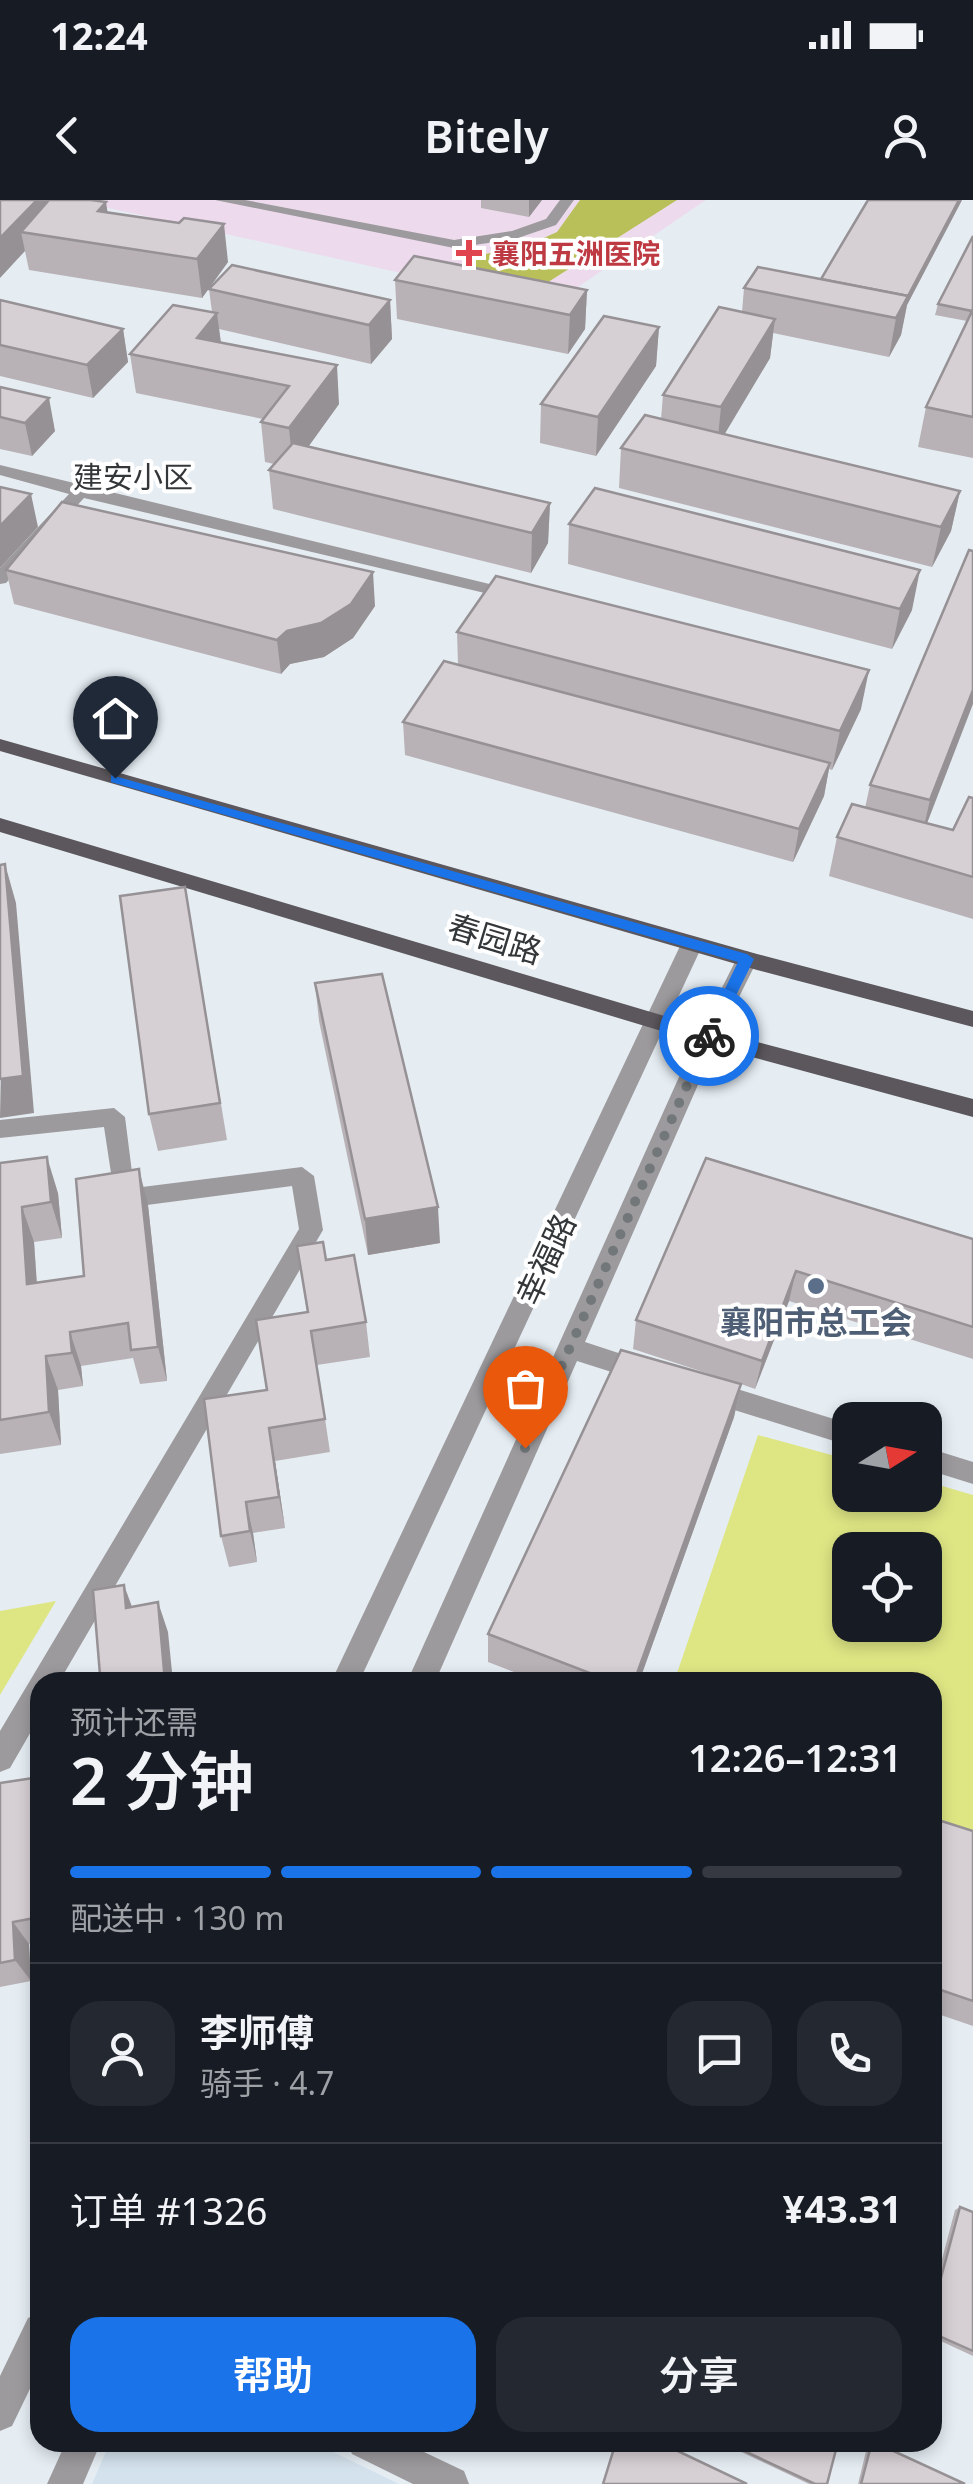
<!DOCTYPE html>
<html lang="zh">
<meta charset="utf-8">
<style>
:root{--surface:#171b24;--page:#242831;--text:#f1f3f6;--muted:#9ea1a6;--line:#363941;--accent:#1a73e8}
body{margin:0;font-family:"Noto Sans","Noto Sans SC",sans-serif;background:var(--page);color:var(--text);height:100vh;display:flex;flex-direction:column;font-size:38px;white-space:nowrap}
*{box-sizing:border-box;margin:0}
p{font-size:32px;color:var(--muted)}
.icon{flex:none;width:55px;height:55px;fill:none;stroke:currentColor;stroke-width:2;stroke-linecap:round;stroke-linejoin:round}
.map{position:relative;flex:1;overflow:hidden}
.drawer{position:absolute;left:30px;top:1472px;width:912px;height:780px;display:flex;flex-direction:column;background:var(--surface);border-radius:30px;box-shadow:0 5px 15px #0003}
.drawer>*{flex:none}
.needle{width:65px;rotate:79deg}
.controls{position:absolute;left:832px;top:1202px;display:grid;gap:20px}
.controls a{display:grid;place-items:center;width:110px;height:110px;border-radius:20px;background:var(--surface);box-shadow:0 5px 15px #0003;font-size:50px}
.pin{position:absolute;display:grid;place-items:center;width:85px;height:85px;color:#fff;margin:-102px -42px;border-radius:50% 50% 50% 0;rotate:-45deg;box-shadow:0 0 10px #0007}
.pin .icon{rotate:45deg}
.courier{position:absolute;display:grid;place-items:center;width:100px;height:100px;margin:-50px;border:8px solid #1a73e8;border-radius:50%;background:#fff;color:#222;box-shadow:0 2px 12px #0007}
.overview em{font-style:normal;font-weight:600}
.overview div{display:flex;flex-direction:column-reverse}
.overview{display:flex;align-items:center;justify-content:space-between;height:170px;padding:0 40px}
h1{font-size:65px;font-weight:600;line-height:75px}
.bar{display:grid;grid-template-columns:repeat(4,1fr);gap:15px 10px;align-content:center;height:120px;padding:0 40px}
.bar i{height:12px;border-radius:8px;background:var(--line)}
.bar .current{background:var(--accent)}
.bar p{grid-column:span 4}
.line{display:flex;align-items:center;gap:25px;padding:0 40px;border-top:2px solid var(--line)}
.line div{flex:1}
.round{display:grid;place-items:center;flex:none;width:105px;height:105px;border-radius:30px;background:var(--page)}
.button{display:flex;gap:20px;margin-top:auto;padding:20px 40px}
.button a{flex:1;height:115px;border-radius:30px;background:var(--accent);color:#fff;font-size:40px;font-weight:600;line-height:115px;text-align:center}
.button a+a{background:var(--page);color:var(--text)}
.status{display:flex;justify-content:space-between;align-items:center;height:70px;padding:0 50px;background:var(--surface);direction:ltr}
.status svg{height:28px;fill:currentColor}
header{display:flex;justify-content:space-between;align-items:center;height:130px;padding:0 40px;background:var(--surface);font-size:45px;font-weight:600}
.map>svg:first-child{display:block}
</style>
<div class="status"><b>12:24</b><svg viewBox="0 0 49 12"><path d="M0 12V9h3v3zM5 12V6h3v6zM10 12V3h3v9zM15 12V0h3v12zM26 1h20v11H26zM47 4h2v5h-2z"/></svg></div>
<header><svg class="icon" aria-label="back" viewBox="0 0 24 24"><path d="M15 5l-7 7 7 7"/></svg>Bitely<svg class="icon" aria-label="person" viewBox="0 0 24 24"><circle cx="12" cy="8" r="4"/><path d="M4 21q1-7 8-7t8 7"/></svg></header>
<div class="map">
<svg width="973" height="2284" viewBox="0 0 973 2284">
<rect width="100%" height="100%" fill="#e5edf3"/>
<path fill="#d4e2ed" d="M110 2242 315 2243 399 2284H92Z"/>
<path fill="#eddbed" d="M72 0H706L550 106Z"/>
<g fill="#dee684" fill-rule="evenodd">
<path d="M758 1235 850 1260V1295H925V1281L973 1295V1639L933 1625 932 1482H674ZM850 1350H925V1425H850Z"/>
<path d="M56 1401 0 1495V1411Z"/>
</g>
<path fill="#b9c059" d="M580 0H677L542 86 478 80 468 57 521 48 557 32Z"/>
<g fill="none" stroke-linecap="round" stroke-linejoin="round">
<g fill="#9c9a9d" fill-rule="evenodd">
<path d="M215 0H245L454 40 512 31 546 19 560 0H574L556 25 515 39 454 48Z"/>
<path d="M0 265 510 389 519 394 510 399 84 298 6 383 0 384V368L69 294 0 275Z"/>
<path d="M692 736 703 744 359 1482H331L681 744Z"/>
<path d="M747 751 758 759 719 837 585 1142 655 1165 659 1172 655 1179 646 1183 577 1161 435 1482H407L697 837 739 754Z"/>
<path d="M114 908 125 917 134 988 302 967 314 976 323 1030 59 1482H40V1516L10 1568 0 1572V1531L299 1029 292 986 124 1008 116 1006 104 927 0 938V920Z"/>
<path d="M708 1180 850 1224V1246L699 1199 695 1191 699 1183Z"/>
<path d="M925 1247 973 1262V1284L925 1269Z"/>
<path d="M40 2113V2168L12 2226 0 2231V2176L28 2118Z"/>
<path d="M66 2242H101L83 2284H47Z"/>
<path d="M347 2242H403L464 2271 469 2284H413L352 2254Z"/>
</g>
<g fill="#5b575c" fill-rule="evenodd">
<path d="M0 539 757 754 973 811V827L757 770 0 551Z"/>
<path d="M0 618 708 829 973 899V917L708 845 0 632Z"/>
</g>
</g>
<g fill="#b8b2b6">
<path d="M0 0 108 13 228 62 202 98 29 70 25 51Z"/>
<path d="M481 0H542L529 17 481 8Z"/>
<path d="M868 0H962L907 105 901 135 889 157 773 133 770 158 724 234 960 291 951 331 932 367 619 288 621 248 661 219 663 195 742 112 744 88 821 79Z"/>
<path d="M973 36V258L918 247 926 207 967 121 935 115 938 104Z"/>
<path d="M395 80 587 90 585 129 568 154 397 119Z"/>
<path d="M209 89 390 100 392 139 371 164 219 129 221 142 339 204 308 247 550 303 548 343 531 373 273 309 269 270 274 264 265 262 261 222 263 219 136 193 130 154 212 112Z"/>
<path d="M0 100 123 129 128 162 93 198 0 176Z"/>
<path d="M659 127 656 166 596 256 540 243 541 204Z"/>
<path d="M0 187 55 231 32 256 0 249Z"/>
<path d="M569 324 912 410 892 449 568 364Z"/>
<path d="M969 350 927 623 953 630 973 598V719L829 676 837 637 865 608 870 585Z"/>
<path d="M6 370 375 406 353 438 324 457 290 464 281 474 14 404Z"/>
<path d="M457 432 861 509 832 570 829 569 824 596 793 662 405 555 403 522 458 465Z"/>
<path d="M185 687 227 940 158 951 149 914Z"/>
<path d="M315 783 440 1043 368 1055 319 821Z"/>
<path d="M706 958 973 1039V1159L789 1101 755 1189 741 1184 734 1217 639 1482H540L488 1462V1434L737 1183 633 1149 636 1120Z"/>
<path d="M0 963 58 993 62 1038 34 1042 37 1083 84 1076 148 1005 167 1181 140 1184 133 1158 81 1166 83 1186 58 1190 61 1245 0 1254Z"/>
<path d="M297 1046 326 1060 366 1122 370 1157 317 1165 330 1252 275 1261 285 1328 253 1333 257 1362 229 1367 221 1336 267 1190 307 1112Z"/>
<path d="M40 1577V1742L29 1744 31 1781 0 1787V1583Z"/>
<path d="M932 1618 973 1631V1826L932 1812Z"/>
<path d="M960 2007 973 2012V2156L932 2137V2097L955 2010Z"/>
<path d="M490 2242H507L505 2249Z"/>
<path d="M720 2242H838L827 2284H809Z"/>
<path d="M874 2242 965 2284H858L868 2243Z"/>
</g>
<g fill="#969194">
<path d="M37 0H56L21 32 25 51 0 78V38Z"/>
<path d="M529 0H542L529 17Z"/>
<path d="M959 0H962L907 105 901 135 889 157 896 118Z"/>
<path d="M106 2 112 41 98 11Z"/>
<path d="M224 24 228 62 202 98 197 59Z"/>
<path d="M587 90 585 129 568 154 570 115Z"/>
<path d="M390 100 392 139 371 164 369 125Z"/>
<path d="M217 113 222 152 197 138Z"/>
<path d="M775 119 770 158 717 247 721 207Z"/>
<path d="M659 127 656 166 596 256 598 217Z"/>
<path d="M123 129 128 162 93 198 87 165Z"/>
<path d="M337 165 339 204 293 268 289 228Z"/>
<path d="M49 198 55 231 32 256 25 223Z"/>
<path d="M960 291 951 331 932 367 941 327Z"/>
<path d="M31 294 38 327 0 368V326Z"/>
<path d="M550 303 548 343 531 373 532 333Z"/>
<path d="M920 370 912 410 892 449 900 409Z"/>
<path d="M373 372 375 406 353 438 324 457 290 464 281 474 277 440 287 431Z"/>
<path d="M869 470 861 509 832 570 840 531Z"/>
<path d="M973 490V504L921 639 930 600Z"/>
<path d="M830 563 824 596 793 662 799 629Z"/>
<path d="M5 664 16 703 34 913 0 918Z"/>
<path d="M47 957 58 993 62 1038 51 1002Z"/>
<path d="M139 969 148 1005 167 1181 158 1147Z"/>
<path d="M22 1007 34 1042 39 1119 27 1084Z"/>
<path d="M438 1007 440 1043 368 1055 365 1019Z"/>
<path d="M796 1071 789 1101 755 1189 762 1161Z"/>
<path d="M70 1132 81 1166 83 1186 72 1153Z"/>
<path d="M46 1156 58 1190 61 1245 49 1212Z"/>
<path d="M741 1184 734 1217 639 1482H634Z"/>
<path d="M269 1228 275 1261 285 1328 279 1297Z"/>
<path d="M246 1302 253 1333 257 1362 250 1331Z"/>
<path d="M124 1385 135 1415 126 1408Z"/>
<path d="M158 1402 168 1432 173 1482H165Z"/>
<path d="M13 1722 29 1744 31 1781 15 1760Z"/>
</g>
<g fill="#d6cfd4" stroke="#969194" stroke-width="2.5">
<path d="M0 0H37L0 38Z"/>
<path d="M49 0H91L106 2 98 11 179 23 184 18 224 24 197 59 21 32Z"/>
<path d="M868 0H959L908 96 821 79Z"/>
<path d="M973 36V109L972 111 938 104Z"/>
<path d="M414 56 587 90 570 115 395 80Z"/>
<path d="M232 65 390 100 369 125 209 89Z"/>
<path d="M758 67 908 96 896 118 744 88Z"/>
<path d="M0 100 123 129 87 165 0 145Z"/>
<path d="M173 105 217 113 197 138 337 165 289 228 261 222 289 186 130 154Z"/>
<path d="M719 107 775 119 721 207 663 195Z"/>
<path d="M973 109V217L926 207Z"/>
<path d="M604 116 659 127 598 217 541 204Z"/>
<path d="M0 187 49 198 25 223 0 217Z"/>
<path d="M645 215 960 291 941 327 621 248Z"/>
<path d="M293 243 550 303 532 333 269 270Z"/>
<path d="M0 287 31 294 0 326Z"/>
<path d="M595 288 920 370 900 409 569 324Z"/>
<path d="M62 302 373 372 351 404 321 423 287 431 277 440 6 370Z"/>
<path d="M969 350 973 351V490L930 600 870 585Z"/>
<path d="M496 376 869 470 840 531 457 432Z"/>
<path d="M444 461 830 563 799 629 403 522Z"/>
<path d="M969 597 973 598V677L837 637 852 604 953 630Z"/>
<path d="M5 664 23 876 0 879V665Z"/>
<path d="M185 687 220 903 149 914 120 696Z"/>
<path d="M382 774 438 1007 365 1019 315 783Z"/>
<path d="M47 957 51 1002 22 1007 27 1084 84 1076 76 979 139 969 158 1147 131 1150 128 1123 70 1132 72 1153 46 1156 49 1212 0 1220V963Z"/>
<path d="M706 958 973 1039V1127L796 1071 762 1161 636 1120Z"/>
<path d="M323 1042 326 1060 354 1055 366 1122 311 1131 325 1219 269 1228 279 1297 246 1302 250 1331 221 1336 204 1199 267 1190 256 1120 308 1112 297 1046Z"/>
<path d="M621 1150 741 1184 634 1482H613L488 1434Z"/>
<path d="M124 1385 126 1408 158 1402 165 1482H57L100 1475 93 1390Z"/>
<path d="M40 1577V1717L13 1722 15 1760 0 1763V1583Z"/>
<path d="M932 1618 973 1631V1801L932 1787Z"/>
<path d="M960 2007 973 2012V2151L932 2133V2111Z"/>
<path d="M616 2242H659L747 2284H603Z"/>
<path d="M725 2242H838L827 2284H815Z"/>
<path d="M872 2242H874L965 2284H861Z"/>
</g>
<path fill="#1a73e8" d="M111 575 747 754 754 759 716 836 709 841 702 836 738 762 111 582Z"/>
<g fill="none" stroke-linecap="round" stroke-linejoin="round">
<path stroke="#72777a" stroke-width="10" stroke-dasharray="0 18" d="M525 1248 709 836"/>
</g>
<path fill="#e0444e" stroke="#fff" stroke-width="4" d="M464 38h10v10h10v10h-10v10h-10v-10h-10v-10h10z"/>
<circle fill="#5c6f8a" stroke="#fff" stroke-width="4" cx="816" cy="1086" r="10"/>
<g text-anchor="middle" dominant-baseline="central" stroke-width="8" stroke-linejoin="round" paint-order="stroke">
<g font-size="28" font-weight="bold" fill="#be3a42" stroke="#fff" text-anchor="start">
<text x="492" y="53">襄阳五洲医院</text>
</g>
<g font-size="30" fill="#343739" stroke="#fff">
<text x="133" y="276">建安小区</text>
</g>
<g font-size="32" fill="#343739" stroke="#fff">
<text transform="translate(495 738) rotate(17)">春园路</text>
<text transform="translate(545 1059) rotate(-65)">幸福路</text>
</g>
<g font-size="32" font-weight="bold" fill="#4e5e75" stroke="#fff">
<text x="816" y="1121">襄阳市总工会</text>
</g>
</g>
</svg>
<div class="controls">
<a><svg class="needle" viewBox="-14 -14 28 28"><path d="M0-13l5 13h-10z" fill="#e53935"/><path d="M0 13l5-13h-10z" fill="#9ea1a6"/></svg></a>
<a><svg class="icon" aria-label="locate" viewBox="0 0 24 24"><circle cx="12" cy="12" r="6"/><path d="M12 2v4M12 18v4M2 12h4M18 12h4"/></svg></a>
</div>
<div class="pin" style="left:525px;top:1248px;background:#ea580c"><svg class="icon" aria-label="bag" viewBox="0 0 24 24"><path d="M5 8h14l-1 12H6zM9 8a3 3 0 0 1 6 0"/></svg></div>
<div class="pin" style="left:115px;top:578px;background:#1f2937"><svg class="icon" aria-label="home" viewBox="0 0 24 24"><path d="M3 11l9-7 9 7M6 9v11h12V9"/></svg></div>
<div class="courier" style="left:709px;top:836px"><svg class="icon" aria-label="bike" viewBox="0 0 24 24"><circle cx="6" cy="16" r="4"/><circle cx="18" cy="16" r="4"/><path d="M6 16l4-8h5l3 8M10 8l3 8H6M13 5h3"/></svg></div>
<section class="drawer">
<div class="overview"><div><h1>2 分钟</h1><p>预计还需</p></div><em>12:26–12:31</em></div>
<div class="bar"><i class="current"></i><i class="current"></i><i class="current"></i><i></i><p>配送中 · 130 m</p></div>
<div class="line" style="height:180px"><a class="round"><svg class="icon" aria-label="person" viewBox="0 0 24 24"><circle cx="12" cy="8" r="4"/><path d="M4 21q1-7 8-7t8 7"/></svg></a><div><b>李师傅</b><p>骑手 · 4.7</p></div><a class="round"><svg class="icon" aria-label="chat" viewBox="0 0 24 24"><path d="M4 5h16v11H9l-5 4z"/></svg></a><a class="round"><svg class="icon" aria-label="phone" viewBox="0 0 24 24"><path d="M5 4h4l2 5-3 2q2 4 5 5l2-3 5 2v4C11 20 4 13 5 4z"/></svg></a></div>
<div class="line" style="height:130px"><div>订单 #1326</div><b>¥43.31</b></div>
<div class="button"><a>帮助</a><a>分享</a></div>
</section>
</div>
